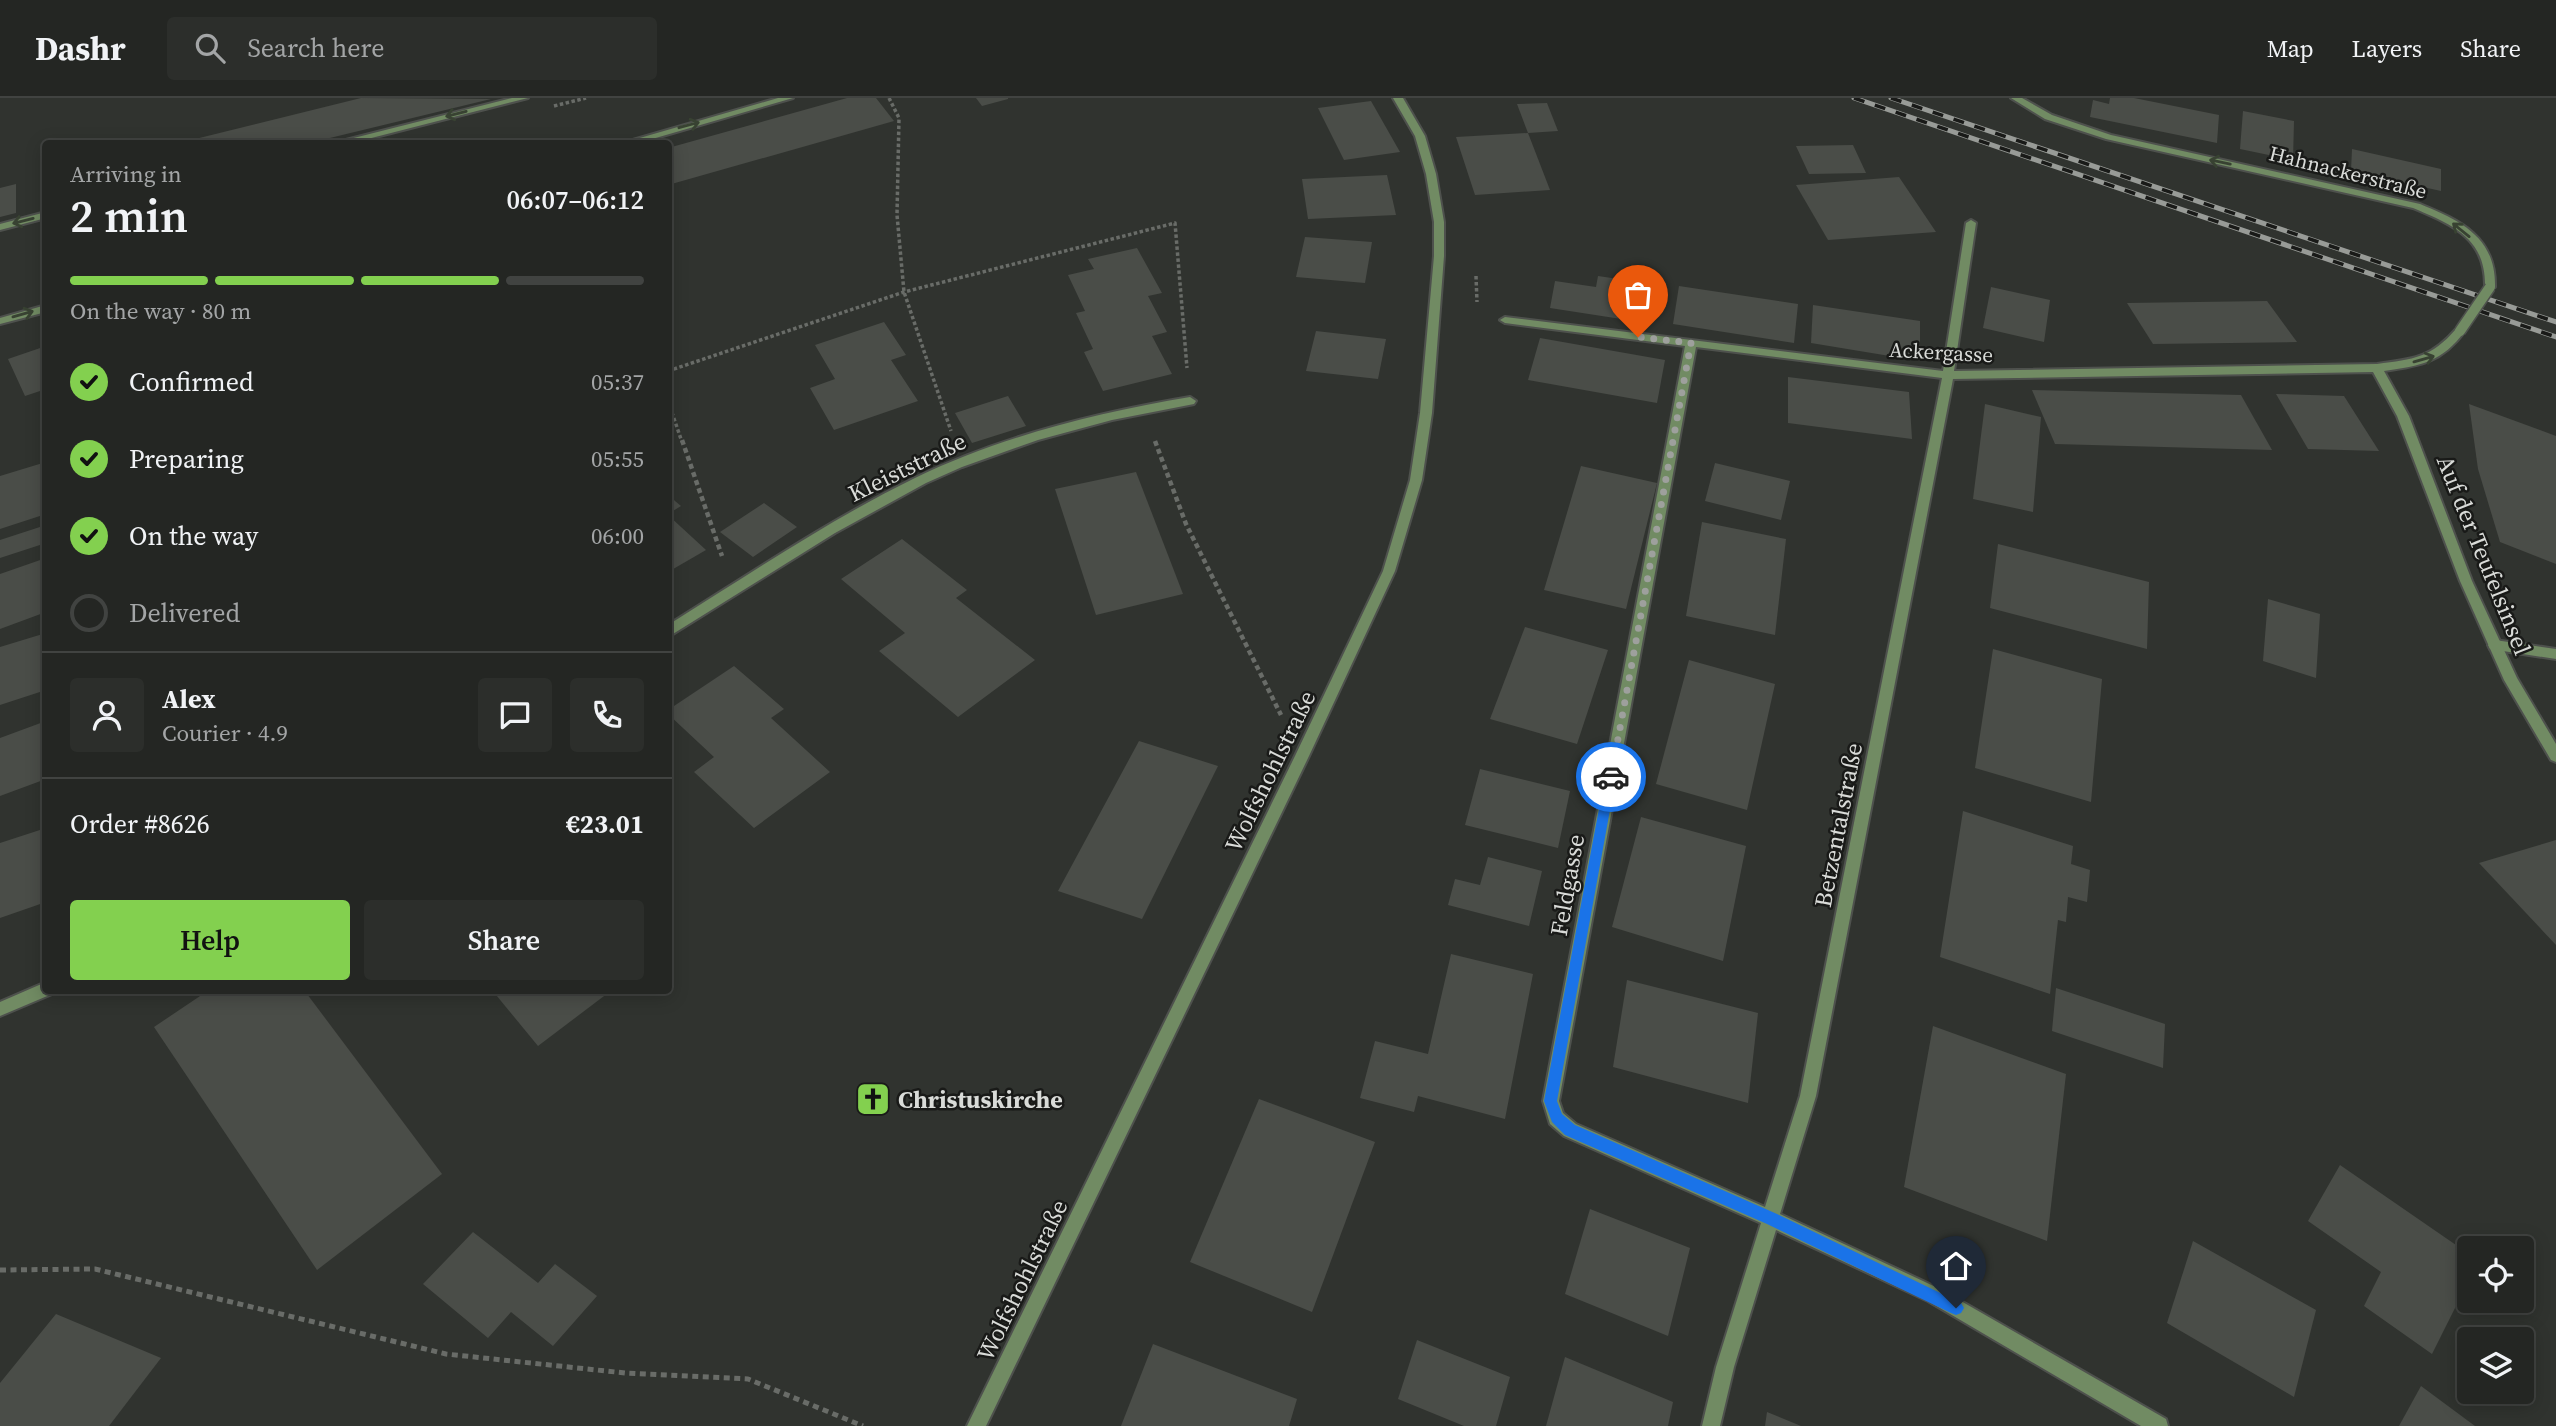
<!DOCTYPE html>
<meta charset="utf-8">
<style>
:root{--surface:#242623;--page:#2c2e2b;--text:#f1f3f6;--muted:#a3a5a6;--line:#414341;--accent:#83d04f}
body{margin:0;font-family:"Source Serif 4",serif;background:var(--page);color:var(--text);height:100vh;display:flex;flex-direction:column;font-size:26px;white-space:nowrap}
*{box-sizing:border-box;margin:0}
p{font-size:23px;color:var(--muted)}
.icon{flex:none;width:38px;height:38px;fill:none;stroke:currentColor;stroke-width:2;stroke-linecap:round;stroke-linejoin:round}
.map{position:relative;flex:1;overflow:hidden}
.side{position:absolute;left:42px;top:42px;width:630px;height:854px;display:flex;flex-direction:column;background:var(--surface);border-radius:7px;box-shadow:0 4px 18px #0003,0 0 0 2px var(--line)}
.side>*{flex:none}
.fabs{position:absolute;left:2457px;top:1138px;display:grid;gap:14px}
.fabs a{display:grid;place-items:center;width:77px;height:77px;border-radius:7px;background:var(--surface);box-shadow:0 4px 18px #0003,0 0 0 2px var(--line);font-size:35px}
.pin{position:absolute;display:grid;place-items:center;width:60px;height:60px;color:#fff;margin:-72px -30px;border-radius:50% 50% 50% 0;rotate:-45deg;box-shadow:0 0 7px #0007}
.pin .icon{rotate:45deg}
.courier{position:absolute;display:grid;place-items:center;width:70px;height:70px;margin:-35px;border:5px solid #1a73e8;border-radius:50%;background:#fff;color:#222;box-shadow:0 2px 9px #0007}
.summary em{font-style:normal;font-weight:600}
.summary div{display:flex;flex-direction:column-reverse}
.summary{display:flex;align-items:center;justify-content:space-between;height:119px;padding:0 28px}
h1{font-size:46px;font-weight:600;line-height:52px}
.bar{display:grid;grid-template-columns:repeat(4,1fr);gap:10px 7px;align-content:center;height:84px;padding:0 28px}
.bar i{height:9px;border-radius:5px;background:var(--line)}
.bar .on{background:var(--accent)}
.bar p{grid-column:span 4}
.line{display:flex;align-items:center;gap:18px;padding:0 28px;border-top:2px solid var(--line)}
.line div{flex:1}
.round{display:grid;place-items:center;flex:none;width:74px;height:74px;border-radius:7px;background:var(--page)}
ol{padding:0 28px;list-style:none}
li{display:flex;align-items:center;gap:21px;height:77px}
li p{margin-inline-start:auto}
li .icon{padding:7px;border-radius:50%;background:var(--accent);color:#111;stroke-width:4}
li:last-child{color:var(--muted)}
li i{width:38px;height:38px;border:4px solid var(--line);border-radius:50%}
.primary-button{display:flex;gap:14px;margin-top:auto;padding:14px 28px}
.primary-button a{flex:1;height:80px;border-radius:7px;background:var(--accent);color:#111;font-size:28px;font-weight:600;line-height:80px;text-align:center}
.primary-button a+a{background:var(--page);color:var(--text)}
header{display:flex;align-items:center;gap:42px;box-sizing:border-box;height:98px;padding:0 35px;background:var(--surface);border-bottom:2px solid var(--line)}
header strong{font-size:33px}
nav{display:flex;gap:38px;margin-inline-start:auto;font-size:24px}
.search{width:490px;height:63px;background:var(--page);display:flex;align-items:center;gap:18px;box-sizing:border-box;padding:0 24px;border-radius:7px;color:var(--muted);font-size:26px}
.map>svg:first-child{display:block}
</style>
<header>
<strong>Dashr</strong>
<div class="search"><svg class="icon" aria-label="search" viewBox="0 0 24 24"><circle cx="10" cy="10" r="6"/><path d="M15 15l6 6"/></svg>Search here</div>
<nav><a>Map</a><a>Layers</a><a>Share</a></nav>
</header>
<div class="map">
<svg width="2556" height="1328" viewBox="0 0 2556 1328">
<rect width="100%" height="100%" fill="#30332f"/>
<g fill="#4a4d48">
<path d="M361 0 491 1 305 46H175Z"/>
<path d="M847 0H876L894 23 668 87V50Z"/>
<path d="M976 0H1008V1L982 8Z"/>
<path d="M2110 0H2134L2219 17 2217 45 2090 19 2093 2 2109 6Z"/>
<path d="M1371 3 1400 54 1344 62 1318 10Z"/>
<path d="M1547 5 1558 33 1528 35 1517 6Z"/>
<path d="M2243 13 2294 23 2293 62 2240 51Z"/>
<path d="M1528 35 1550 92 1475 97 1456 39Z"/>
<path d="M1853 47 1866 75 1809 76 1796 48Z"/>
<path d="M2352 51 2441 71V93L2351 73Z"/>
<path d="M1387 77 1396 117 1308 121 1302 81Z"/>
<path d="M1899 79 1936 134 1828 142 1796 87Z"/>
<path d="M16 86V115L0 119V90Z"/>
<path d="M1305 139 1372 144 1365 185 1296 179Z"/>
<path d="M1137 150 1162 195 1148 198 1167 234 1152 238 1172 276 1103 293 1084 254 1093 251 1076 215 1085 213 1068 177 1094 171 1088 161Z"/>
<path d="M1598 178 1653 186 1647 225 1550 210 1555 183 1596 189Z"/>
<path d="M1679 188 1798 206 1794 245 1673 226Z"/>
<path d="M1991 189 2050 202 2044 244 1983 230Z"/>
<path d="M2267 203 2297 244 2153 246 2127 205Z"/>
<path d="M1813 207 1920 223V263L1811 245Z"/>
<path d="M884 224 906 257 891 262 918 303 834 332 810 290 835 281 815 247Z"/>
<path d="M1316 233 1386 241 1378 281 1306 273Z"/>
<path d="M1540 240 1665 262 1657 305 1528 282Z"/>
<path d="M46 248V291L25 298 8 261Z"/>
<path d="M1788 279 1909 294 1912 341 1788 325Z"/>
<path d="M2032 292 2241 297 2272 352 2055 346Z"/>
<path d="M2276 296 2344 298 2379 353 2308 351Z"/>
<path d="M1008 298 1026 328 972 345 955 315Z"/>
<path d="M1985 306 2041 319 2033 414 1973 401Z"/>
<path d="M2469 306 2556 338V466L2500 444 2478 371Z"/>
<path d="M46 364V416L0 431V378Z"/>
<path d="M1715 365 1790 383 1781 422 1705 403Z"/>
<path d="M1581 368 1657 385 1626 511 1544 492Z"/>
<path d="M1136 374 1183 496 1096 517 1055 391Z"/>
<path d="M668 397 681 408 668 416Z"/>
<path d="M764 405 797 429 753 459 720 434Z"/>
<path d="M668 417 706 452 668 474Z"/>
<path d="M1702 424 1786 441 1775 537 1686 518Z"/>
<path d="M46 427V445L0 460V442Z"/>
<path d="M902 441 967 492 956 500 1035 562 958 619 879 553 905 535 841 481Z"/>
<path d="M1998 446 2149 484 2147 551 1990 510Z"/>
<path d="M46 460V514L0 531V476Z"/>
<path d="M2268 501 2320 516 2316 580 2263 563Z"/>
<path d="M1525 529 1608 552 1577 646 1490 621Z"/>
<path d="M46 535V592L0 607V549Z"/>
<path d="M1993 551 2102 581 2091 704 1975 670Z"/>
<path d="M1689 562 1775 586 1747 712 1656 686Z"/>
<path d="M734 568 784 611 771 620 830 674 754 730 694 674 714 659 668 616V612Z"/>
<path d="M46 623V681L0 698V640Z"/>
<path d="M1139 643 1218 668 1142 821 1058 793Z"/>
<path d="M1480 671 1570 693 1558 750 1465 727Z"/>
<path d="M1963 713 2073 748 2071 766 2090 772 2087 804 2068 799 2066 824 2058 822 2050 896 1940 859Z"/>
<path d="M1641 719 1746 748 1723 863 1612 829Z"/>
<path d="M46 730V804L0 820V745Z"/>
<path d="M2556 742V847L2479 765Z"/>
<path d="M1488 759 1542 773 1529 828 1448 807 1455 781 1480 787Z"/>
<path d="M1451 856 1533 876 1505 1021 1418 998 1414 1014 1360 1000 1375 943 1428 956Z"/>
<path d="M1627 882 1758 915 1748 1005 1613 969Z"/>
<path d="M2056 890 2165 926 2163 970 2052 933Z"/>
<path d="M209 892H304L442 1076 317 1172 154 929Z"/>
<path d="M492 892H612L538 948Z"/>
<path d="M1933 928 2066 976 2047 1143 1904 1089Z"/>
<path d="M1259 1001 1375 1044 1312 1214 1190 1164Z"/>
<path d="M2340 1067 2469 1156V1182L2432 1256 2364 1208 2381 1174 2308 1123Z"/>
<path d="M1590 1111 1690 1150 1668 1238 1565 1196Z"/>
<path d="M473 1134 538 1185 555 1166 597 1198 553 1248 511 1214 488 1240 423 1186Z"/>
<path d="M2193 1143 2316 1212 2294 1299 2167 1225Z"/>
<path d="M56 1216 161 1260 109 1328H0V1285Z"/>
<path d="M1417 1242 1510 1279 1496 1328H1464L1398 1301Z"/>
<path d="M1153 1246 1297 1301 1289 1328H1121Z"/>
<path d="M1565 1259 1673 1304 1668 1328H1546Z"/>
<path d="M2421 1288 2475 1328H2399Z"/>
<path d="M1767 1314 1801 1328H1765Z"/>
</g>
<g fill="none" stroke-linecap="round" stroke-linejoin="round">
<g stroke="#4e514d" stroke-width="4">
<path id="lane" d="M2495 542 2556 551V561L2490 551 2488 547Z"/>
</g>
<g stroke="#4e514d" stroke-width="4">
<g id="street">
<path d="M512 0H528L348 46H330Z"/>
<path d="M778 0H793L635 46H619Z"/>
<path d="M1393 0H1403L1425 38 1436 76 1444 124V158L1432 315 1422 382 1395 473 1309 658 986 1328H967L1295 658 1383 473 1410 382 1420 315 1434 158V124L1426 76 1415 38Z"/>
<path d="M2011 0H2022L2052 17 2111 37 2420 106C2461 123 2496 139 2495 189L2490 192 2485 189C2486 140 2453 127 2413 110L2106 41 2045 21Z"/>
<path d="M46 114V120L0 132V126Z"/>
<path d="M1971 122 1976 125 1954 273 2377 266C2414 261 2431 260 2456 231H2464L2465 233C2442 264 2421 268 2384 273L2409 318 2472 483 2517 580 2556 646V664L2551 662 2504 582 2460 483 2397 318 2373 274 1953 281 1816 998 1780 1116 1940 1191 2166 1321 2168 1328H2141L1928 1203 1776 1132 1734 1269 1720 1328H1702L1716 1269 1761 1125 1564 1038 1550 1026 1543 1003 1685 248 1505 225 1500 222 1505 219 1943 273 1966 125ZM1696 249 1942 280 1800 998 1765 1109 1576 1026 1563 1015 1559 1003Z"/>
<path d="M46 207V214L0 226V220Z"/>
<path d="M1190 299 1196 303 1194 306 1112 322 1038 342 962 369 926 385 835 435 668 539V527C750 476 829 422 915 380 1002 338 1096 315 1190 299Z"/>
<path d="M46 884V892H53L52 896 0 918V904Z"/>
</g>
</g>
<g stroke="#696c68" stroke-width="3.5" stroke-dasharray="3.5 2.5" stroke-linecap="butt">
<path d="M889 0 899 20 897 117 904 194 951 333"/>
<path d="M554 8 586 0"/>
<path d="M1476 178 1477 204"/>
<path d="M668 273 904 194 1175 125 1187 270"/>
<path d="M668 303 682 344"/>
</g>
<g stroke="#696c68" stroke-width="4.5" stroke-dasharray="5 3.5" stroke-linecap="butt">
<path d="M682 342 722 458"/>
<path d="M1155 343 1186 426 1281 617"/>
</g>
<path stroke="#696c68" stroke-width="5" stroke-dasharray="6 4.5" stroke-linecap="butt" d="M0 1172 95 1171 446 1256 625 1275 748 1281 863 1328"/>
<use href="#lane" fill="#718b63" fill-rule="evenodd"/>
<use href="#street" fill="#718b63" fill-rule="evenodd"/>
<g stroke="#989b97" stroke-width="5">
<g id="rail">
<path d="M1854 0 2556 239"/>
<path d="M1891 0 2556 224"/>
</g>
</g>
<use href="#rail" stroke="#191a18" stroke-width="3.5" stroke-dasharray="11" stroke-linecap="butt"/>
<g stroke="#4e514d" stroke-width="13" stroke-linecap="butt">
<path id="street-bridge" d="M2460 233 2490 189"/>
</g>
<use href="#street-bridge" stroke="#718b63" stroke-width="10"/>
</g>
<defs><path id="oneway-shaft" d="M-6 0H5M1.5-3L5.5 0L1.5 3" fill="none" stroke-width="1.6" stroke-linecap="round" stroke-linejoin="round" transform="scale(1.75)"/></defs>
<g stroke="#384232">
<use href="#oneway-shaft" transform="translate(456 16) rotate(166)"/>
<use href="#oneway-shaft" transform="translate(689 27) rotate(-15)"/>
<use href="#oneway-shaft" transform="translate(2220 64) rotate(-168)"/>
<use href="#oneway-shaft" transform="translate(23 123) rotate(166)"/>
<use href="#oneway-shaft" transform="translate(2461 132) rotate(-141)"/>
<use href="#oneway-shaft" transform="translate(23 216) rotate(-16)"/>
<use href="#oneway-shaft" transform="translate(2424 261) rotate(-16)"/>
</g>
<path fill="#1a73e8" d="M1611 674 1616 679 1557 1003 1562 1016 1575 1027 1777 1116 1961 1205 1964 1210 1961 1215 1956 1217 1951 1215 1767 1126 1565 1037 1552 1024 1544 1003 1605 679Z"/>
<g fill="none" stroke-linecap="round" stroke-linejoin="round">
<path stroke="#9ea09d" stroke-width="7" stroke-dasharray="0 12.6" d="M1611 679 1691 245 1638 239"/>
</g>
<defs>
<g id="church-square" transform="scale(1.75)"><rect x="-9" y="-9" width="18" height="18" rx="4" fill="#83d04f" stroke="#191a18"/><path d="M-1.2-6h2.4v3.5h3.3v2.4h-3.3V6h-2.4V-.1h-3.3v-2.4h3.3Z" fill="#111"/></g>
</defs>
<g fill-rule="evenodd">
<use href="#church-square" x="873" y="1001"/>
</g>
<g text-anchor="middle" dominant-baseline="central" stroke-width="5" stroke-linejoin="round" paint-order="stroke">
<g font-size="21" fill="#d9dbd8" stroke="#191a18">
<text transform="translate(2348 74) rotate(14)">Hahnackerstraße</text>
<text transform="translate(1941 254) rotate(3)">Ackergasse</text>
</g>
<g font-size="24" fill="#d9dbd8" stroke="#191a18">
<text transform="translate(907 369) rotate(-26)">Kleiststraße</text>
<text transform="translate(2484 457) rotate(68)">Auf der Teufelsinsel</text>
<text transform="translate(1270 673) rotate(-64)">Wolfshohlstraße</text>
<text transform="translate(1838 727) rotate(-79)">Betzentalstraße</text>
<text transform="translate(1567 787) rotate(-80)">Feldgasse</text>
<text transform="translate(1022 1182) rotate(-64)">Wolfshohlstraße</text>
</g>
<g font-size="24" font-weight="bold" fill="#d9dbd8" stroke="#191a18" text-anchor="start">
<text x="898" y="1001">Christuskirche</text>
</g>
</g>
</svg>
<div class="fabs">
<a><svg class="icon" aria-label="locate" viewBox="0 0 24 24"><circle cx="12" cy="12" r="6"/><path d="M12 2v4M12 18v4M2 12h4M18 12h4"/></svg></a>
<a><svg class="icon" aria-label="layers" viewBox="0 0 24 24"><path d="M12 4l9 5-9 5-9-5zM3 14l9 5 9-5"/></svg></a>
</div>
<div class="pin" style="left:1638px;top:239px;background:#ea580c"><svg class="icon" aria-label="bag" viewBox="0 0 24 24"><path d="M5 8h14l-1 12H6zM9 8a3 3 0 0 1 6 0"/></svg></div>
<div class="pin" style="left:1956px;top:1210px;background:#1f2937"><svg class="icon" aria-label="home" viewBox="0 0 24 24"><path d="M3 11l9-7 9 7M6 9v11h12V9"/></svg></div>
<div class="courier" style="left:1611px;top:679px"><svg class="icon" aria-label="car" viewBox="0 0 24 24"><path d="M5 17H2v-5l4-1 3-4h7l3 4 3 1v5h-3M9 17h6M6 11h13"/><circle cx="7" cy="17" r="2"/><circle cx="17" cy="17" r="2"/></svg></div>
<section class="side">
<div class="summary"><div><h1>2 min</h1><p>Arriving in</p></div><em>06:07–06:12</em></div>
<div class="bar"><i class="on"></i><i class="on"></i><i class="on"></i><i></i><p>On the way · 80 m</p></div>
<ol>
<li><svg class="icon" aria-label="check" viewBox="0 0 24 24"><path d="M5 12l5 5 9-10"/></svg>Confirmed<p>05:37</p></li>
<li><svg class="icon" aria-label="check" viewBox="0 0 24 24"><path d="M5 12l5 5 9-10"/></svg>Preparing<p>05:55</p></li>
<li><svg class="icon" aria-label="check" viewBox="0 0 24 24"><path d="M5 12l5 5 9-10"/></svg>On the way<p>06:00</p></li>
<li><i></i>Delivered</li>
</ol>
<div class="line" style="height:126px"><a class="round"><svg class="icon" aria-label="person" viewBox="0 0 24 24"><circle cx="12" cy="8" r="4"/><path d="M4 21q1-7 8-7t8 7"/></svg></a><div><b>Alex</b><p>Courier · 4.9</p></div><a class="round"><svg class="icon" aria-label="chat" viewBox="0 0 24 24"><path d="M4 5h16v11H9l-5 4z"/></svg></a><a class="round"><svg class="icon" aria-label="phone" viewBox="0 0 24 24"><path d="M5 4h4l2 5-3 2q2 4 5 5l2-3 5 2v4C11 20 4 13 5 4z"/></svg></a></div>
<div class="line" style="height:91px"><div>Order #8626</div><b>€23.01</b></div>
<div class="primary-button"><a>Help</a><a>Share</a></div>
</section>
</div>
